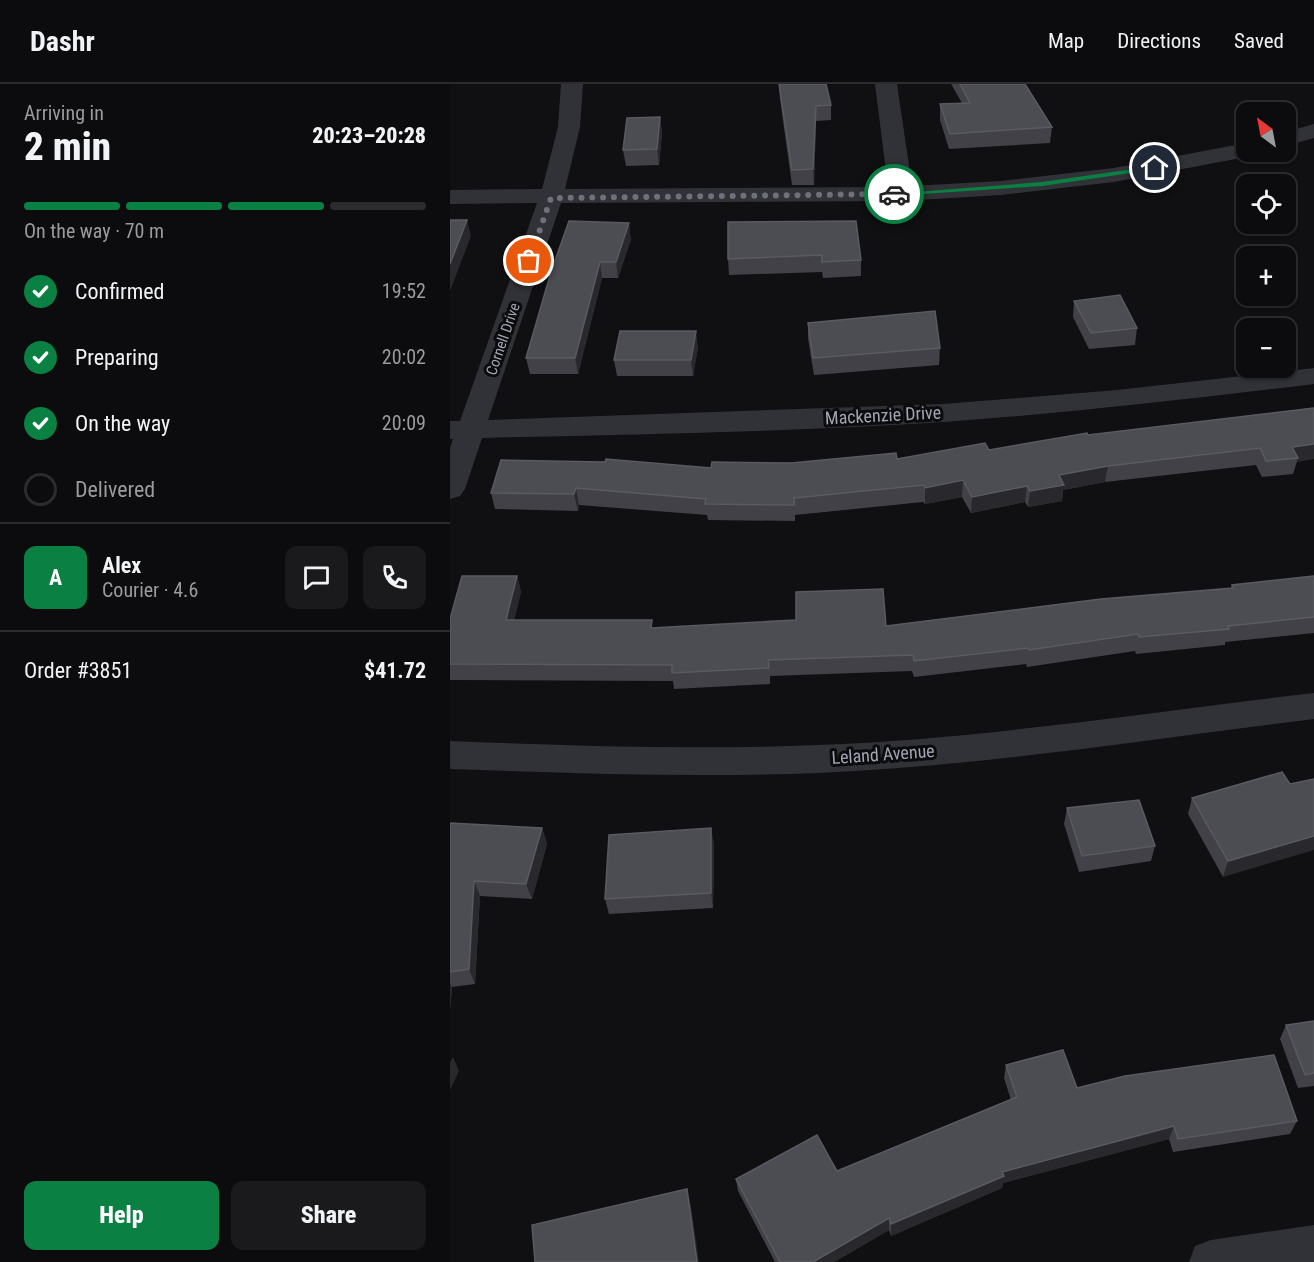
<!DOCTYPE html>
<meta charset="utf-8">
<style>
:root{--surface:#0c0c0e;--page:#1a1a1c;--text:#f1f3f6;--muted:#9a9b9e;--line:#2c2c2e;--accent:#0b8043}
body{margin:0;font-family:"Roboto Condensed",sans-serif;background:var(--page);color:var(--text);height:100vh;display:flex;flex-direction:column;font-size:22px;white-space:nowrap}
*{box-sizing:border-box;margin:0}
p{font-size:20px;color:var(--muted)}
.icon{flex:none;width:33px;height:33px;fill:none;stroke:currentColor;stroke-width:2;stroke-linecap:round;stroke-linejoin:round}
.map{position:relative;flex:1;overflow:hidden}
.details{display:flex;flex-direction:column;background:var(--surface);width:450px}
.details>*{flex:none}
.needle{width:39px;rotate:328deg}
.fabs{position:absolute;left:786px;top:18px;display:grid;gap:12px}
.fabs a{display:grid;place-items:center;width:60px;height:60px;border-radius:12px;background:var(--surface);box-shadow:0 2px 4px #0004,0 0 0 2px var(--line);font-size:30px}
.pin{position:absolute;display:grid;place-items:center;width:51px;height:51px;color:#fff;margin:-26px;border:3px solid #fff;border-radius:50%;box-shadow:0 2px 6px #0007}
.courier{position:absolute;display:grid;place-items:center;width:60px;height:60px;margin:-30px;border:4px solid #0b8043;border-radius:50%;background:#fff;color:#222;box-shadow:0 2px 8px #0007}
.head em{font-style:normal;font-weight:800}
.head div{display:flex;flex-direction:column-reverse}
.head{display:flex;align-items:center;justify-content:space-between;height:102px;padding:0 24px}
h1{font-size:39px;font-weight:800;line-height:45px}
.bar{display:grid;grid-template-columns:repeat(4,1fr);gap:9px 6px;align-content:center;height:72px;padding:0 24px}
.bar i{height:8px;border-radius:4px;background:var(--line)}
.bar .on{background:var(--accent)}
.bar p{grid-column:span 4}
.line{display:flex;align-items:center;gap:15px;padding:0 24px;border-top:2px solid var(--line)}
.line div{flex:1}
.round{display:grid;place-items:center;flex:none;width:63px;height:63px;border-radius:12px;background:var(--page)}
ol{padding:0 24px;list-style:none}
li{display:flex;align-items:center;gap:18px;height:66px}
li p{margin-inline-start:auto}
li .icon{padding:6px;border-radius:50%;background:var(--accent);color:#fff;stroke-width:4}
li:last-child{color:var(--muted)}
li i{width:33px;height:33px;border:3px solid var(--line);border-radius:50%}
.action{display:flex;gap:12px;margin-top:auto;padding:12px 24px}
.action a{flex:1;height:69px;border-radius:12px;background:var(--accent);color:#fff;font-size:24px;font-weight:800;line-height:69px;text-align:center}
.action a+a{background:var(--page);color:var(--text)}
header{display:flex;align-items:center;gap:36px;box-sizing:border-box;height:84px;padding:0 30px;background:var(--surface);border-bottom:2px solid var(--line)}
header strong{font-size:28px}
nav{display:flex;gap:33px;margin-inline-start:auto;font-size:21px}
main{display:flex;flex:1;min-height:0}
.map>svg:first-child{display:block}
</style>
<header>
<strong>Dashr</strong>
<nav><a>Map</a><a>Directions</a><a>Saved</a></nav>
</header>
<main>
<section class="details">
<div class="head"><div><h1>2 min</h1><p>Arriving in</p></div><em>20:23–20:28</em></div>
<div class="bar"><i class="on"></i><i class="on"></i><i class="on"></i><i></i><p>On the way · 70 m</p></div>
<ol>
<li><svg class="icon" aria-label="check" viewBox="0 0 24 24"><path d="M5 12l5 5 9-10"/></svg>Confirmed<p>19:52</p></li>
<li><svg class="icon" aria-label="check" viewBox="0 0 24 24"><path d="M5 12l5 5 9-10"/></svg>Preparing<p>20:02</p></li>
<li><svg class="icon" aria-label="check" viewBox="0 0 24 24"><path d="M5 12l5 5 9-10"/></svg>On the way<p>20:09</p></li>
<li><i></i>Delivered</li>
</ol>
<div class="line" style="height:108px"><b class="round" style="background:var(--accent);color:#fff">A</b><div><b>Alex</b><p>Courier · 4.6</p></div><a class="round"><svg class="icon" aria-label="chat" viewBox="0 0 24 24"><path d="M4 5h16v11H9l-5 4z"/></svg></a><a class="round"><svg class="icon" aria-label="phone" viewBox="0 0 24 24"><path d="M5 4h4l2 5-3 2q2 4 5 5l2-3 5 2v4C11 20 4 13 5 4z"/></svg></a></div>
<div class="line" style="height:78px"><div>Order #3851</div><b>$41.72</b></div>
<div class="action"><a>Help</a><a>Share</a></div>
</section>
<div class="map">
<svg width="864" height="1178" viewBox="0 0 864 1178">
<rect width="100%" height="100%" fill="#101012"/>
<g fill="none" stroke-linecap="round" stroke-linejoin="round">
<g fill="#313237" fill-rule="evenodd">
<path d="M111 0H133L130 43 115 105 438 103 425 0H447L462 102 551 97 664 84 796 59V68H806L796 73 664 98 551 111 451 117 111 119 38 336 493 320 667 306 864 284V300C741 315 618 329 494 338 340 348 186 350 32 354L15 405 10 412 0 415V364L3 355H0V337H10L87 119 0 120V106L92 105 108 43Z"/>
<path d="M864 40V54L836 62V48Z"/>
<path d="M864 609V635C701 655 532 682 368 689 245 694 122 689 0 685V657C122 662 245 666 368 661 532 655 700 628 864 609Z"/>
<path d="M864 1141V1178H739L745 1162 761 1156Z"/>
</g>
</g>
<g fill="#414147">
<path d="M329 0 381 21V36L366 37 364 101H342L330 15Z"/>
<path d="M501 0H575L602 43 600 59 499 65 490 36V20L512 19Z"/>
<path d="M210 33 212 49 209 81 176 82 173 66Z"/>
<path d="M278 138 411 176V192L373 194 372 188 279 191 278 175Z"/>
<path d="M181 155 168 194H152L128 290H80L76 274 101 188Z"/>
<path d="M624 217 687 244 685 261 639 265 623 233Z"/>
<path d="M358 239 490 264 489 281 364 291 358 255Z"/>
<path d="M248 263 243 292H167L164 276Z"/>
<path d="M864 324 843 390 812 393 806 381 655 398 613 406 612 417 578 423 575 418 521 429 512 413 475 420 473 418 345 431V437L258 436 257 431 129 421 128 427 45 425 41 409 261 384 341 379 447 375 539 366 638 351Z"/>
<path d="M67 492 71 508 64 536 203 544 436 542 781 504 782 501 864 492V549L775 558V561L686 570 685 567 577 583 576 580 464 593 462 587 320 592V600L224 605 223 597 0 596V535Z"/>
<path d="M840 700 773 793 738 730 742 714Z"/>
<path d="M617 724 705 762 701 777 629 788 614 740Z"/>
<path d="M0 739 92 744 97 760 82 815 30 812 25 900 2 903 0 925Z"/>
<path d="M264 760 263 824 159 830 155 815Z"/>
<path d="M864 937V1002L848 1004 830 955 836 941Z"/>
<path d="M556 981 627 1004 847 1037 840 1050 723 1068 719 1055 553 1099 552 1104 441 1152 439 1146 384 1178H325L288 1107 286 1095 387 1087 561 1016 554 994Z"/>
</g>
<g fill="#29292d">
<path d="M366 22V37L364 101 363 85Z"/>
<path d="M210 33 212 49 209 81 207 65Z"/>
<path d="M17 136 21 152 0 207V180Z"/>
<path d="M179 139 181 155 168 194 166 178Z"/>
<path d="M150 178 152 194 128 290 125 274Z"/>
<path d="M246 247 248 263 243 292 241 276Z"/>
<path d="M864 360V375L847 378 848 374 842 363Z"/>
<path d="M658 382 655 398 613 406 612 417 578 423 580 407 609 391Z"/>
<path d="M513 396 512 413 475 420V404Z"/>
<path d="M577 402 575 418 521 429 522 413Z"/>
<path d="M126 404 129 421 128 427 124 410Z"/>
<path d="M67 492 71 508 60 552 56 536Z"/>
<path d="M92 744 97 760 82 815 76 800Z"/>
<path d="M261 744 264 760 263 824 261 809Z"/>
<path d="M864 752V766L773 793 778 777Z"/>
<path d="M24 797 30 812 25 900 19 885Z"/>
<path d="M0 899 2 903 0 925Z"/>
<path d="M3 973 9 987 0 1006V978Z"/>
<path d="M724 1042 719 1055 553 1099 552 1104 441 1152V1140L552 1088Z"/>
<path d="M237 1105 241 1122 249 1178H247Z"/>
<path d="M439 1134V1146L384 1178H363Z"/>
</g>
<g fill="#4c4c53" stroke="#595a62" stroke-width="1.5">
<path d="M329 0H376L381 21 366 22 363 85 342 86Z"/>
<path d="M510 0H575L602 43 500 50 490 20 520 19Z"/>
<path d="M210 33 207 65 173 66 177 34Z"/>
<path d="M0 136H17L0 180Z"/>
<path d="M119 137 179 139 166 178H150L125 274H76L101 188Z"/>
<path d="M406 137 411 176 372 178V171L278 175V138Z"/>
<path d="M670 211 687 244 641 249 624 217Z"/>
<path d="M485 227 490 264 363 274 358 239Z"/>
<path d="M170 247H246L241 276H164Z"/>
<path d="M864 324V360L842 363 848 374 816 377 810 364 658 382 609 391 614 401 580 407 577 402 522 413 513 396 475 404 474 401 344 414V421L255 420 256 415 126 404 124 410 41 409 51 376 155 378 156 375 261 384 262 378 341 379 446 369 447 375 535 359 539 366 637 349 638 351Z"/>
<path d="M12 492H67L56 536H202L201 544 346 536V508L433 505 436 542 651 515 783 504 782 501 864 492V533L778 542 779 545 689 553 688 550 579 566 578 564 464 577 463 571 318 576 319 584 222 589V581L0 580V535Z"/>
<path d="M832 688 840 700 864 695V752L778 777 742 714Z"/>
<path d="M689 716 705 762 632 772 617 724Z"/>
<path d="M0 739 92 744 76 800 24 797 19 885 0 888Z"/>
<path d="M261 744V809L155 815 159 751Z"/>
<path d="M864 937V989L855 991 836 941Z"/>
<path d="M613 966 627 1004 675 992 824 971 847 1037 728 1055 724 1042 552 1088 554 1092 441 1140 439 1134 363 1178H330L286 1095 367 1051 387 1087 567 1013 556 981Z"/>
<path d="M237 1105 247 1178H85L82 1141Z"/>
</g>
<path fill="#0b8043" d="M705 82 708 85 592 102 444 112 440 110 592 98Z"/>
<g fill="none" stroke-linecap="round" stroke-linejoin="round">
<path stroke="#6e717b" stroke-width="6" stroke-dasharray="0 10.8" d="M79 177 101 114 444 110"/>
</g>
<g text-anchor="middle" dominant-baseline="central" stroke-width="6" stroke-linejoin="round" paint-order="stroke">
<g font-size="15" fill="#a1a5b3" stroke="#0b0b0d">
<text transform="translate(53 255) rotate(-71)">Cornell Drive</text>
</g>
<g font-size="18" fill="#a1a5b3" stroke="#0b0b0d">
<text transform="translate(433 331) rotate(-3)">Mackenzie Drive</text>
<text transform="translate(433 670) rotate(-4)">Leland Avenue</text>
</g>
</g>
</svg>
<div class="fabs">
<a><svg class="needle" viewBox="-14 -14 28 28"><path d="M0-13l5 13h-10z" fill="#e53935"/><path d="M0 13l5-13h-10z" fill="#9a9b9e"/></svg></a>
<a><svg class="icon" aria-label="locate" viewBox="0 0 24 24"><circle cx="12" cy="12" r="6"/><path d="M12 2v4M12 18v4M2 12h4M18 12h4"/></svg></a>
<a>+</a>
<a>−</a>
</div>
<div class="pin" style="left:79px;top:177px;background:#ea580c"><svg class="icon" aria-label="bag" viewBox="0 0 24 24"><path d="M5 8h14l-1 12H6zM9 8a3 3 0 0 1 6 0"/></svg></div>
<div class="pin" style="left:705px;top:84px;background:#1f2937"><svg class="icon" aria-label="home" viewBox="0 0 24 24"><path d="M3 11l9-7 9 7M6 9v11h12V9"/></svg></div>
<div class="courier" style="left:444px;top:110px"><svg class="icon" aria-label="car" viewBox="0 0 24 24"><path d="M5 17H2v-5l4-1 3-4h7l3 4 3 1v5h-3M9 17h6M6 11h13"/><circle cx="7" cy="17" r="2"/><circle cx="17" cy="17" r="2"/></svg></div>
</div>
</main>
